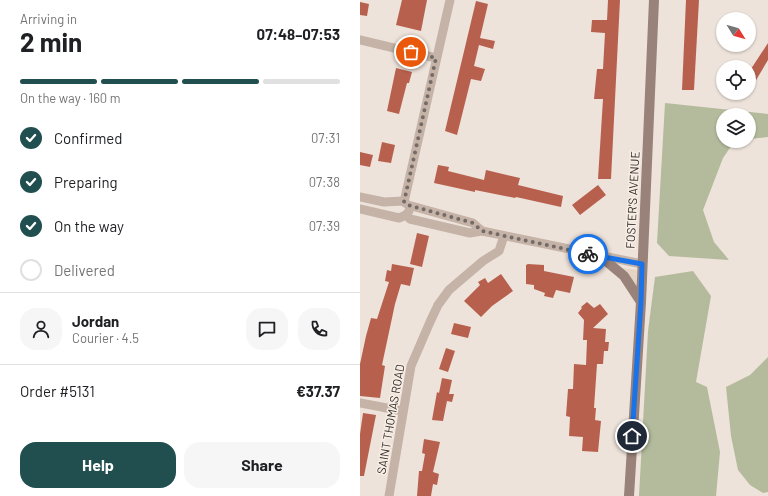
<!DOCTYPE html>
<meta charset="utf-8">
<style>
:root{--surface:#fff;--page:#f6f6f6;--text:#202124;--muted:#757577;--line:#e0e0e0;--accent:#214f4f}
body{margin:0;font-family:Barlow,sans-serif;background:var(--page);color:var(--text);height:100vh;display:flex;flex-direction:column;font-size:15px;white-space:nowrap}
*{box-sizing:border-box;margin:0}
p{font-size:13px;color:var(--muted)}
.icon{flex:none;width:22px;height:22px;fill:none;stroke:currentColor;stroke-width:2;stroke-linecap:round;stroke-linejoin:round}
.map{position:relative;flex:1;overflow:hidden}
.drawer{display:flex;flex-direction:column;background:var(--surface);width:360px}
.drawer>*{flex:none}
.needle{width:26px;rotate:127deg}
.tools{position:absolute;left:356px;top:12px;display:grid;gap:8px}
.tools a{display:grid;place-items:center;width:40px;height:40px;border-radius:50%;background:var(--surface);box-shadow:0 1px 3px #0004;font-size:20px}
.pin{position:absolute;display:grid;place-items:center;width:34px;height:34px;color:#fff;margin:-17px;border:2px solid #fff;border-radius:50%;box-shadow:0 1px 4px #0007}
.courier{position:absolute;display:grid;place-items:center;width:40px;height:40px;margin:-20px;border:3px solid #1a73e8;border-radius:50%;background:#fff;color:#222;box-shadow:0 1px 5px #0007}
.overview em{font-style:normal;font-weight:700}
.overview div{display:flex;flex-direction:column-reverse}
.overview{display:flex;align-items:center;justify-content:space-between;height:68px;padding:0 20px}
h1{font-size:26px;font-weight:700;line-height:30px}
.bar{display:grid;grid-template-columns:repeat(4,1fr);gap:6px 4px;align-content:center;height:48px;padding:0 20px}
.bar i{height:5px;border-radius:3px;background:var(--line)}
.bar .current{background:var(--accent)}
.bar p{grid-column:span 4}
.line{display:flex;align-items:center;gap:10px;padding:0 20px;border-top:1px solid var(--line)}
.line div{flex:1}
.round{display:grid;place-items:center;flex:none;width:42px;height:42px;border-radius:16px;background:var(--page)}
ol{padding:0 20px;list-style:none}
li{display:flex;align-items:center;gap:12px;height:44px}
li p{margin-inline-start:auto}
li .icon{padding:4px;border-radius:50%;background:var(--accent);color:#fff;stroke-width:4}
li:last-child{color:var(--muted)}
li i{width:22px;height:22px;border:2px solid var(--line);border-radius:50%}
.primary-button{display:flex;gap:8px;margin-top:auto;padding:8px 20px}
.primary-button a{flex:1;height:46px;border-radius:16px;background:var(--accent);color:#fff;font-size:16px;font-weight:700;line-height:46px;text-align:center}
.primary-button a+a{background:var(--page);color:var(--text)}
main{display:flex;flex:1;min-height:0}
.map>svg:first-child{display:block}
</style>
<main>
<section class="drawer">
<div class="overview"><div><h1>2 min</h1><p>Arriving in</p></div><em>07:48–07:53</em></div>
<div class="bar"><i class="current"></i><i class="current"></i><i class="current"></i><i></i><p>On the way · 160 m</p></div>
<ol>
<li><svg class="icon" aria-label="check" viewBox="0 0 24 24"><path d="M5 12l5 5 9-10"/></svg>Confirmed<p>07:31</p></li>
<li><svg class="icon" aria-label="check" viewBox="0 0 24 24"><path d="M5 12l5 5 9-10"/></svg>Preparing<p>07:38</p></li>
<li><svg class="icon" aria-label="check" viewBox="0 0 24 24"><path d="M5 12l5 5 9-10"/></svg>On the way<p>07:39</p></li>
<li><i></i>Delivered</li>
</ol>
<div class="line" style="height:72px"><a class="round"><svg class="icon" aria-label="person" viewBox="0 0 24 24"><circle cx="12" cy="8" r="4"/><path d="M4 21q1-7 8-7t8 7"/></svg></a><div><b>Jordan</b><p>Courier · 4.5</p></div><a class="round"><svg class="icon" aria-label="chat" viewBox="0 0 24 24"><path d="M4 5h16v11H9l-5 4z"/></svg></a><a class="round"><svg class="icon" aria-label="phone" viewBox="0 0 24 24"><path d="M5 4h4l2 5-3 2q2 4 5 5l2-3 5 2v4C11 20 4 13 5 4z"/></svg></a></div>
<div class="line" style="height:52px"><div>Order #5131</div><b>€37.37</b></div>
<div class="primary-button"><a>Help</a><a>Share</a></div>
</section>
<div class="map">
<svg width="408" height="496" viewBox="0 0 408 496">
<rect width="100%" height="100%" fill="#eee3da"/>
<g fill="#b3bb9c">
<path d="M305 103 408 114V137L389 139V115H363V141H378L374 142 363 158 343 210 354 242 369 260 309 256 297 243Z"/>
<path d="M333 271 351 296 336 382 347 387 360 452 356 496H279L288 331 295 277Z"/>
<path d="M408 357V492L403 493 390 485 378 470 371 436 366 387 390 375Z"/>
</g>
<path fill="#e5d3c3" d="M261 268 277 270V288Z"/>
<g fill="#b8604e">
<path d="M42 0H67L61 31 36 25Z"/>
<path d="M248 0H260L251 179H238L243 99H234L237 69H243L245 33 231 32 232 20H247Z"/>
<path d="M326 0H339L334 90H322Z"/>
<path d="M116 1 128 4 120 38 135 41 133 49 119 45 114 66 125 69 121 81 111 79 97 135 85 131Z"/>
<path d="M0 2 9 4 7 16 0 15Z"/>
<path d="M408 43V60L389 92V72Z"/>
<path d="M36 68 52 72 49 83H47L39 114 27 111Z"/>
<path d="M22 142 35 145 31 163 18 161Z"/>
<path d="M0 152 13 155 10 167 0 165Z"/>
<path d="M78 165 89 167 88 171 124 180 126 170 160 178 158 185 203 196 201 207 156 197 155 198 115 190V192L74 183Z"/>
<path d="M238 185 246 195 220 215 212 205Z"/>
<path d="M57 233 69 236 62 267 50 264Z"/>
<path d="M32 264 54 268 50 286 41 284 35 304 22 365 25 366 20 398 0 396V364L6 336 11 318 17 319 29 282 25 281 27 270 31 271Z"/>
<path d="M168 264 184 265V271L214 277 210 293 196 290 193 298 184 296 185 293 174 289V285L166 284V265Z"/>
<path d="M141 274 153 291 132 306 121 317 104 301 120 285 118 282 125 278 128 283Z"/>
<path d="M227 302 234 308 240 304 248 314 233 328 246 329 245 342H249L248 351H244L243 364H237L234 408H236L235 420 241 421 238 452 222 451 223 437 209 436 210 417 206 416 208 389H213L214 364 226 365 227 340H223L224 320 218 313 222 308 221 307Z"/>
<path d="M94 323 111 327 108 338 91 334Z"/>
<path d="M86 348 95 351 88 372 79 369Z"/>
<path d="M82 378 92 380 89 394H94L92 402 87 401 83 421 72 420 77 392 79 393Z"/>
<path d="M3 413 16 415 4 476H0V434Z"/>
<path d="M64 439 80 442 73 472 79 474 77 485 73 484 71 496H57L59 471H62L65 454 62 453Z"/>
</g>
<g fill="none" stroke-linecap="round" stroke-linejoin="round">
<g stroke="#c5b3a8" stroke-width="9">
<path d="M0 40 76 58"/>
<path d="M0 197 24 202 43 201 48 205 113 223 122 231"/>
<path d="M44 202 90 0"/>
<path d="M0 209 39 218 46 215 49 211"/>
<path d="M46 215 50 219 110 233 122 231 282 264"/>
<path d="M0 403 43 411"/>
<path d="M29 496 51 366 70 322 78 305 89 290 123 261 139 251 144 236"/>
</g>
<g stroke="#988279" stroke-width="10">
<path d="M240 256 264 276 281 302"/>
<path d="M269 496 281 302 294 0"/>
</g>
</g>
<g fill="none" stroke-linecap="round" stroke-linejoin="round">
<path stroke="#746b66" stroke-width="4" stroke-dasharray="0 7.2" d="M51 52 76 58 44 202 48 205 113 223 122 231 228 254"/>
<path stroke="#1a73e8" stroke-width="5" d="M228 254 282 264 281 302 272 436"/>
</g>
<g text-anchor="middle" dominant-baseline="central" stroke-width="3" stroke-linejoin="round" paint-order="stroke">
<g font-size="12" fill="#322a27" stroke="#f7eee6">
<text transform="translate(272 200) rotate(-87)">FOSTER'S AVENUE</text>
<text transform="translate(30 419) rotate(-80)">SAINT THOMAS ROAD</text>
</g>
</g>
</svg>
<div class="tools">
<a><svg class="needle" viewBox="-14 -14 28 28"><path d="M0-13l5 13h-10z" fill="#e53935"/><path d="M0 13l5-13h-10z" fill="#757577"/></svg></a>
<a><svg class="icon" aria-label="locate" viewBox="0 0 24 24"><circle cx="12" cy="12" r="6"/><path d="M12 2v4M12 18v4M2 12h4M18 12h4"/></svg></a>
<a><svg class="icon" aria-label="layers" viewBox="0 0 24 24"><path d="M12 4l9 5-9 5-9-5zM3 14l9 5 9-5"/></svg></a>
</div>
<div class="pin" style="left:51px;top:52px;background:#ea580c"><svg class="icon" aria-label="bag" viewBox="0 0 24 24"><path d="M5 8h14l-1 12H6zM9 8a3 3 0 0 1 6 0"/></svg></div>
<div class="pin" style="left:272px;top:436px;background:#1f2937"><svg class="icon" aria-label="home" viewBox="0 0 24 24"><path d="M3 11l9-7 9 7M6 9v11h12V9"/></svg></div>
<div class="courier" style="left:228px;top:254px"><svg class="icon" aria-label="bike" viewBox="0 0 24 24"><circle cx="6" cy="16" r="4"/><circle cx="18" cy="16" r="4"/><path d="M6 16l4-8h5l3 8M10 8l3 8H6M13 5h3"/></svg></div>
</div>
</main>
